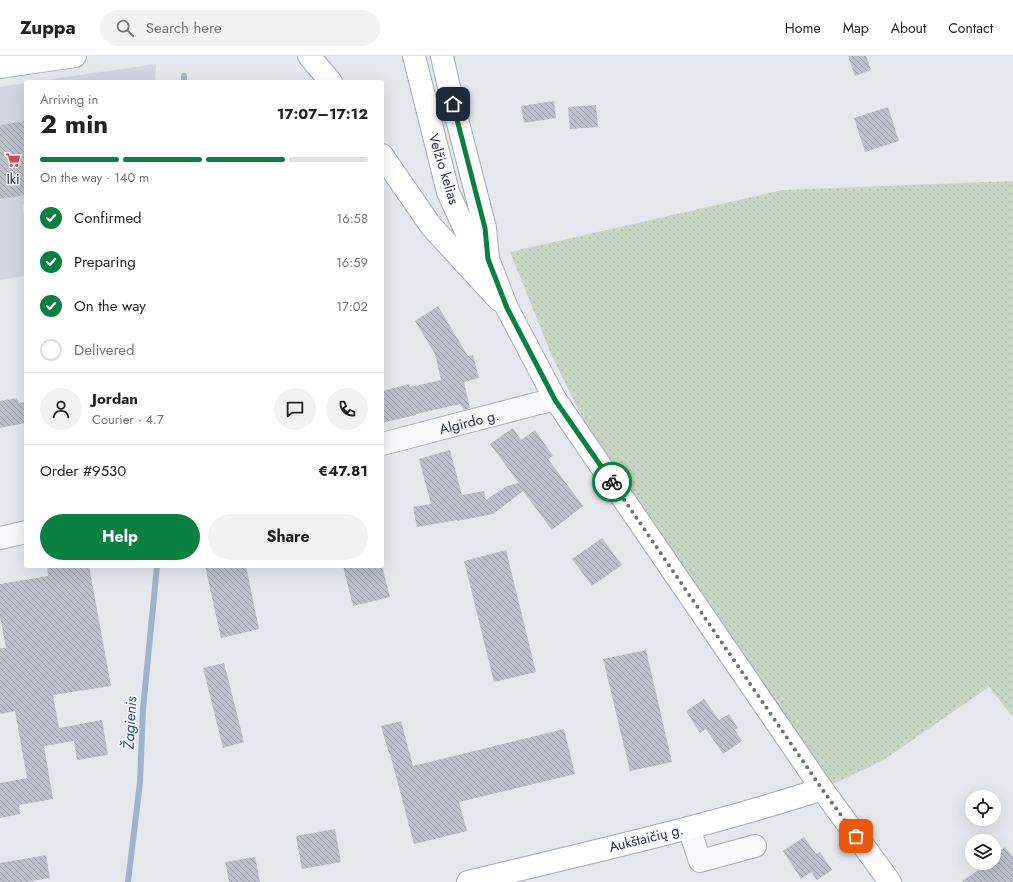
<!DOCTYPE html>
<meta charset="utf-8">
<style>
:root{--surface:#fff;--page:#f2f2f2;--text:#222;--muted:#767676;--line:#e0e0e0;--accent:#0b8043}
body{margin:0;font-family:Jost,sans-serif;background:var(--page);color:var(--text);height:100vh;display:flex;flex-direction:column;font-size:15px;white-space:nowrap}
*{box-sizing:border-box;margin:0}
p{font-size:13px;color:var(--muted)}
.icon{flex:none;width:22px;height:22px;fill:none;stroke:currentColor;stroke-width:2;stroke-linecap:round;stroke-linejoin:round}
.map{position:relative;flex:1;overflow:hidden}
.side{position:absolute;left:24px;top:24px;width:360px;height:488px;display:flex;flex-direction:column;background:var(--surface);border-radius:4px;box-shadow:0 4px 16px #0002}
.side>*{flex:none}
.buttons{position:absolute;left:965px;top:734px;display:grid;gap:8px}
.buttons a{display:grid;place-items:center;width:36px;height:36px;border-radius:50%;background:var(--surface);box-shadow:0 4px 16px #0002;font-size:20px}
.pin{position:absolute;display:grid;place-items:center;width:34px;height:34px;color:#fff;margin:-17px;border-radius:8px;box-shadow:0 2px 6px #0006}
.courier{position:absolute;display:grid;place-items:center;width:40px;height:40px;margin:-20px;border:3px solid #0b8043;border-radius:50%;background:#fff;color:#222;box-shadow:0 1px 5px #0007}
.overview em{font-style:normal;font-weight:700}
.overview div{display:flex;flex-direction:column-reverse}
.overview{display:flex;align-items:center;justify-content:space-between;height:68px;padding:0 16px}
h1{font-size:26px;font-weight:700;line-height:30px}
.bar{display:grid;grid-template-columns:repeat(4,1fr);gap:6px 4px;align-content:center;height:48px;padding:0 16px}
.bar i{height:5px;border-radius:3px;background:var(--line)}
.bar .active{background:var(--accent)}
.bar p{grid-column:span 4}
.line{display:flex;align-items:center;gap:10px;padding:0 16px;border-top:1px solid var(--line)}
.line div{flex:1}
.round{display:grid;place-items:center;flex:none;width:42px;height:42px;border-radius:21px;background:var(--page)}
ol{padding:0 16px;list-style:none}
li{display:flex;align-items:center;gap:12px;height:44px}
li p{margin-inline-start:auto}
li .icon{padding:4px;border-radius:50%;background:var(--accent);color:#fff;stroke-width:4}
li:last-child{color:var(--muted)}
li i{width:22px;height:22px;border:2px solid var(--line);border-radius:50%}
.action{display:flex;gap:8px;margin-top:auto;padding:8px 16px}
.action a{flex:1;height:46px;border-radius:24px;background:var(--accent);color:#fff;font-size:16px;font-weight:700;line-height:46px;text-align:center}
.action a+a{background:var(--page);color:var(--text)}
header{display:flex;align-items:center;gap:24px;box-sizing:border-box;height:56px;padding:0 20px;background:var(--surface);border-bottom:1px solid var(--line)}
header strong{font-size:19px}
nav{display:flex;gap:22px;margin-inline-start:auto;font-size:14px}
.search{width:280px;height:36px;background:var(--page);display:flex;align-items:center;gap:10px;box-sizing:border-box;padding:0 14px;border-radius:22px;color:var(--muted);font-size:15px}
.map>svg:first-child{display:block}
</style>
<header>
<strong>Zuppa</strong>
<div class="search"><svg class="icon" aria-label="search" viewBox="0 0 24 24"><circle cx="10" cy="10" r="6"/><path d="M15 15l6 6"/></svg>Search here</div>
<nav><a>Home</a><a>Map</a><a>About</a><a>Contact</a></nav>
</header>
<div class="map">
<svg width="1013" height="826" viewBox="0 0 1013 826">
<defs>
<pattern id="grass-dots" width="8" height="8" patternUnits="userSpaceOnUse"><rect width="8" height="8" fill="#c9d6c5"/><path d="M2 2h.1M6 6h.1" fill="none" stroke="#adb8ab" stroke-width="1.8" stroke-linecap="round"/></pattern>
<pattern id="building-back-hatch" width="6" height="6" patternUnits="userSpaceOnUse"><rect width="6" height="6" fill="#bbc0ca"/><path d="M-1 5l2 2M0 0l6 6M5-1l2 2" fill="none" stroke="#989da6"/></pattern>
</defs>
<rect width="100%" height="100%" fill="#e4e7ec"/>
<g fill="#d2d6de">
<path d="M156 8 155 26H32Z"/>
<path d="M26 27V148L22 149 26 172V220L0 224V31Z"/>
</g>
<path fill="url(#grass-dots)" d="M1013 125V661L989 631 882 705 822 733 585 367 551 298 510 196 783 134Z"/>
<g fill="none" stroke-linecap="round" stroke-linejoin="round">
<g stroke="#9fb4cc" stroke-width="6">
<path d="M184 26V20"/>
<path d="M128 826 140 726 143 653 157 510"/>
</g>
</g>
<g fill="url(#building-back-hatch)">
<path d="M848 0H866L871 14 855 20Z"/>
<path d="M554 45 556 62 524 67 521 50Z"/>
<path d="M596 49 598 71 570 73 568 51Z"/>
<path d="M888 51 899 85 865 96 854 62Z"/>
<path d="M26 65V139L0 143V69Z"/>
<path d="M438 250 468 300 473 299 479 322 464 326 470 352 464 354 460 348 416 358V359L382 367V335L409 328 410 331 441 324 435 298 415 265Z"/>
<path d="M17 342 19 347 26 346V367L0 372V345Z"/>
<path d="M513 372 521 384 535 374 553 400 548 403 583 450 552 474 523 435 493 458 457 465V464L417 471 413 451 431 448 419 403 450 394 462 439 484 435 486 444 507 430 519 427 490 388Z"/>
<path d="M602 482 622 509 592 530 572 503Z"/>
<path d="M506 494 536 616 494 626 464 505Z"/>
<path d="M47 510H89L111 630 53 639 59 672 102 664 108 699 77 704 74 685 44 690 53 743 19 749 20 758 0 762V727L27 722 15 655 0 658V592H6L0 561V528L48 520Z"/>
<path d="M205 510H246L259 573 221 582Z"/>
<path d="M343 510H382L390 541 353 550Z"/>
<path d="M646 594 672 706 630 715 603 603Z"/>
<path d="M224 607 244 686 223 692 203 612Z"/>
<path d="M704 643 719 664 729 658 738 672 735 674 742 685 723 698 706 673 700 677 686 655Z"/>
<path d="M401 665 413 710 564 673 575 718 459 746 467 775 414 788 390 698H389L381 670Z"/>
<path d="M335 773 341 806 302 813 296 780Z"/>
<path d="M804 781 816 798 820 796 832 814 817 824 811 816 801 823 783 795Z"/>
<path d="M1005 791 1013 801V826H961L980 813 976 807H994V799Z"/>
<path d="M46 799 50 822 26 826H0V807Z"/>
<path d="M255 801 260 826H229L225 806Z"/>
</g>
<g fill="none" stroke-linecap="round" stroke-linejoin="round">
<g stroke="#a9aeb7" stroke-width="24">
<g id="minor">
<path d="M382 388 555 343"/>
<path d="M0 482 26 476"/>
<path d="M689 772 700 805 755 790"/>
</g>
</g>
<g stroke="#a3abb8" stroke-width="24">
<g id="major">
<path d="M309 0 331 26"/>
<path d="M414 0 448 136 467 178 488 203"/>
<path d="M442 0 450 36 485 172 488 203 507 252 555 343 822 733 890 826"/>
<path d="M0 11 75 0"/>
<path d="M382 99 431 170 499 244"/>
<path d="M468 826C587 797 706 771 822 733"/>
</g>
</g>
<use href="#minor" stroke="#f7f8fa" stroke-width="22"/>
<use href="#major" stroke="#fff" stroke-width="22"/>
</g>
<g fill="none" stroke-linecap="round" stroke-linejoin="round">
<path stroke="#6c737f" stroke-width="4" stroke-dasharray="0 7.2" d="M612 426 822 733 856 780"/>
<path stroke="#0b8043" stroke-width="5" d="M453 48 485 172 488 203 507 252 555 344 612 426"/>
</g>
<defs>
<g id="supermarket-bare" transform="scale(1.2)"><path d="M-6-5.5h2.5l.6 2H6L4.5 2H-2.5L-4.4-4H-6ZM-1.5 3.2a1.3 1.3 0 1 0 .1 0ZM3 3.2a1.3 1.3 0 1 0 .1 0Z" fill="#d1495b" stroke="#f4f6f9" stroke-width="2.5" paint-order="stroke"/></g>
</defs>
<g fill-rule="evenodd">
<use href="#supermarket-bare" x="13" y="104"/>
</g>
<g text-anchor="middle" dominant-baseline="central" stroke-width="3" stroke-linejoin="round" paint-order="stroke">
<g font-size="14" fill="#2b3445" stroke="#f4f6f9">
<text transform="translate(444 113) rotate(73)">Velžio kelias</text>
<text transform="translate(469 366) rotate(-14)">Algirdo g.</text>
<text transform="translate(646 782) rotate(-14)">Aukštaičių g.</text>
</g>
<g font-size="14" fill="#2b3445" stroke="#f4f6f9">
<text x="13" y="123">Iki</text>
</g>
<g font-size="15" font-style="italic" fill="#34527a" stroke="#f4f6f9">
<text transform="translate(130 667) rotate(-87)">Žagienis</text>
</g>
</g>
</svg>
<div class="buttons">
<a><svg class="icon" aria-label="locate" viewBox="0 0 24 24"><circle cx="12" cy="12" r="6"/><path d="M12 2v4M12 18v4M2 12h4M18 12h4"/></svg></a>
<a><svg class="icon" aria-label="layers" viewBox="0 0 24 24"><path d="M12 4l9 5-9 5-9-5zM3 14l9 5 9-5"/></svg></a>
</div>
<div class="pin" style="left:856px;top:780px;background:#ea580c"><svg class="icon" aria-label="bag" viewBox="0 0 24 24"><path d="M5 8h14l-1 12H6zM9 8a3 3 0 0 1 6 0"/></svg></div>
<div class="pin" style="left:453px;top:48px;background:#1f2937"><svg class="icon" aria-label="home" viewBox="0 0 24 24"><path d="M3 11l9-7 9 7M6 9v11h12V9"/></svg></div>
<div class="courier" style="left:612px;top:426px"><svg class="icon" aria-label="bike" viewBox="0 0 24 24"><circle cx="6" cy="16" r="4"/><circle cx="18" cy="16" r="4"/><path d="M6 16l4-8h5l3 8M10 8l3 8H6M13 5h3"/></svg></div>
<section class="side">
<div class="overview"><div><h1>2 min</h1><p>Arriving in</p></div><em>17:07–17:12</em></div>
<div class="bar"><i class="active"></i><i class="active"></i><i class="active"></i><i></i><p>On the way · 140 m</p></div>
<ol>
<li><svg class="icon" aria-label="check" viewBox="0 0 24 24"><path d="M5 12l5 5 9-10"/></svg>Confirmed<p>16:58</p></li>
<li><svg class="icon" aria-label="check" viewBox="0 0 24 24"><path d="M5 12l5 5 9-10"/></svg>Preparing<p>16:59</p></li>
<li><svg class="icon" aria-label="check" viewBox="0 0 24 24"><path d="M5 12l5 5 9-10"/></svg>On the way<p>17:02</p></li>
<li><i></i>Delivered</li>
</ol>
<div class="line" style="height:72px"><a class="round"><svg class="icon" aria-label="person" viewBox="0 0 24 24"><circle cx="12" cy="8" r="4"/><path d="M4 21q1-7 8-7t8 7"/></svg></a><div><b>Jordan</b><p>Courier · 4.7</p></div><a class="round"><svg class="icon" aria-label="chat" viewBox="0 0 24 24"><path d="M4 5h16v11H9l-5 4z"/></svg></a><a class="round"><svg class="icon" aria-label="phone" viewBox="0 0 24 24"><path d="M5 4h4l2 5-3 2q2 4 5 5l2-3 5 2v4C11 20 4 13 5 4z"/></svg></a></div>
<div class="line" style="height:52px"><div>Order #9530</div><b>€47.81</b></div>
<div class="action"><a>Help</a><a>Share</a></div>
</section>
</div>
